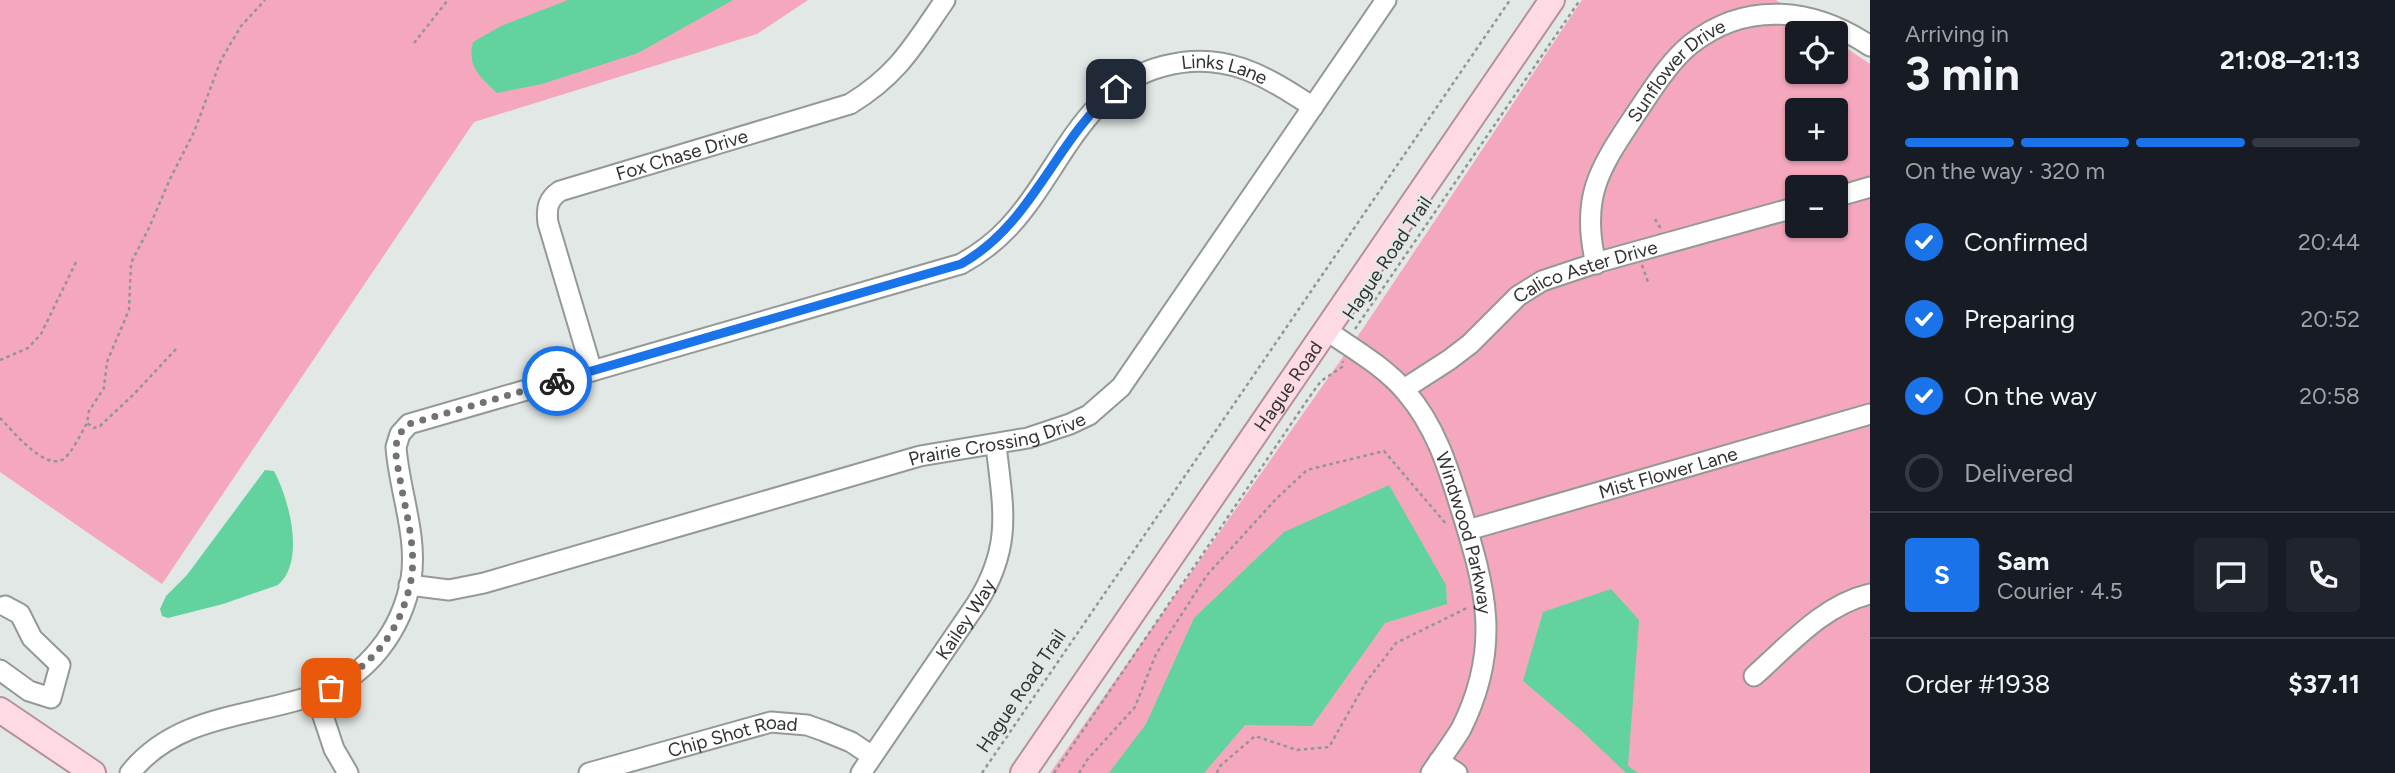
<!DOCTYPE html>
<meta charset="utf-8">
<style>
:root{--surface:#171b24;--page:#20242c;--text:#f1f3f6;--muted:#9ea1a6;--line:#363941;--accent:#1a73e8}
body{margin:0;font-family:Figtree,sans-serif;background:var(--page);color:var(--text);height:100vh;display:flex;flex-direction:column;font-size:26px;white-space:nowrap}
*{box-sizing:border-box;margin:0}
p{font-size:23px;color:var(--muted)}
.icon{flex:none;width:38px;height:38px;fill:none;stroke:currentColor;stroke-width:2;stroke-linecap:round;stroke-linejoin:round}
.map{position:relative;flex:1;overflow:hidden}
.sheet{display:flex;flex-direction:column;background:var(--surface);width:525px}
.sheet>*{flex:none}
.buttons{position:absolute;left:1785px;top:21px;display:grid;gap:14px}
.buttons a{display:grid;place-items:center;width:63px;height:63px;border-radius:7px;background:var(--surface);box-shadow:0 2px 5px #0004;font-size:35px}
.pin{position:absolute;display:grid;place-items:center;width:60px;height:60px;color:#fff;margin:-30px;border-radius:14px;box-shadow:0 4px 10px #0006}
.courier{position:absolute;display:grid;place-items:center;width:70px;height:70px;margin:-35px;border:5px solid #1a73e8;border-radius:50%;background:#fff;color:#222;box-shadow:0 2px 9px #0007}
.overview em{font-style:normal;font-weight:700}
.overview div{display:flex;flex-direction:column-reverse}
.overview{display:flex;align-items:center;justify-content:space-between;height:119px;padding:0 35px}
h1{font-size:46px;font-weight:700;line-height:52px}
.bar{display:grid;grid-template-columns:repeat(4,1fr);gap:10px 7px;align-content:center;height:84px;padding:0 35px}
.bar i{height:9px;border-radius:5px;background:var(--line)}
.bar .current{background:var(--accent)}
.bar p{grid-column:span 4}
.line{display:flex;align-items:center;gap:18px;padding:0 35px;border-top:2px solid var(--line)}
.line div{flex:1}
.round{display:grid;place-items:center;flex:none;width:74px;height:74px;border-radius:7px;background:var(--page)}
ol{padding:0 35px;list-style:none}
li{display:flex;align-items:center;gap:21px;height:77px}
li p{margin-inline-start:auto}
li .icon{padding:7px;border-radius:50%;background:var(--accent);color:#fff;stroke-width:4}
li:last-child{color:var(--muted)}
li i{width:38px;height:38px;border:4px solid var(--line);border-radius:50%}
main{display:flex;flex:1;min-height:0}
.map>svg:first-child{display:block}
</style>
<main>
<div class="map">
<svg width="1870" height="773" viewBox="0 0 1870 773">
<rect width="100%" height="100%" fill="#e2e8e5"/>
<g fill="#f5a8bd" fill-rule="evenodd">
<path d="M0 0H808L757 34 474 122 162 584 0 472Z"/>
<path d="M1582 0H1776L1825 33H1797V72H1836V41L1870 64V773H1050L1364 327ZM1797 110H1836V149H1797ZM1797 187H1836V226H1797Z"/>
</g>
<g fill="#62d29f">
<path d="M568 0H733L638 53 542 84 497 93C480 76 467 68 473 42L501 26Z"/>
<path d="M265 470 274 471C289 499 306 561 278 585L223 604 168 618 162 616 160 609 166 596 187 575Z"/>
<path d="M1389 485 1446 585 1447 604 1385 623 1312 726 1245 725 1204 773H1109L1146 724 1194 618 1284 532Z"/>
<path d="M1611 589 1639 620 1628 766 1638 773H1626L1583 732 1523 681 1543 612Z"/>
</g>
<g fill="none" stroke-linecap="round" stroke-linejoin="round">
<g stroke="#949996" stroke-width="23">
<g id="minor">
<path d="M1836 197 1870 187"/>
<path id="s1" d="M1596 264C1580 197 1599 169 1635 115 1652 90 1668 63 1691 44 1747 0 1814 8 1870 46"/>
<path id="s2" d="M1326 330C1353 349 1384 366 1406 392 1435 426 1447 464 1460 506 1486 589 1502 647 1461 729 1452 744 1441 758 1431 773"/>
<path id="s3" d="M592 371 548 223C546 208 548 199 560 191L850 104C898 75 914 45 945 0"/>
<path id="s4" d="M1404 389 1449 360 1470 344 1518 296 1542 281 1599 262 1797 207"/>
<path id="s5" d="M1468 530 1870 414"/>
<path id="s6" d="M409 585 449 590 484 583 920 456 1028 438 1070 424 1089 415 1121 387 1386 0"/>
<path d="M0 670 29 691 51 698 60 665 32 638 20 614 5 606"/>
<path d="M1754 676C1789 645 1823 605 1870 594"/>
<path d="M316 695 334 749 348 773"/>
<path d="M1439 761 1457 773"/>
<path id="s7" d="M130 773C177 714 253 717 318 694 367 676 402 631 411 579 418 536 399 490 396 447L400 434 409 424 961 264C979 254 994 243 1008 228 1060 173 1082 87 1164 66 1224 50 1264 75 1313 107"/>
<path id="s8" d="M589 773 771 722 807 725 824 731 851 742 872 756"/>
<path id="s9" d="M861 773 977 603C1013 545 1003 508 996 445"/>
</g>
</g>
<g stroke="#b6909a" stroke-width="28">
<g id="major">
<path d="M0 710 93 773"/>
<path id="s10" d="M1023 773 1552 0"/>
</g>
</g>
<g stroke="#919694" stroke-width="2.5" stroke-dasharray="3.5 3.5" stroke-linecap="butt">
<path d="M414 43 448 0"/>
<path d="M1655 219 1661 229"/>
<path d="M1642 265 1648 282"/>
<path d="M1355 329 1580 0"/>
<path d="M176 349 135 393 100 426 94 428 87 423 89 411 104 388 107 362 129 310 131 263 148 230 170 179 194 132 221 60 241 26 265 0"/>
<path d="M0 360 28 348 41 334 76 262"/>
<path d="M0 418C12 430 43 469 62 460 72 454 81 433 87 423"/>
<path d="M982 773 1510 0"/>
<path d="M1054 773 1308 399 1321 381 1342 367 1343 361"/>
<path d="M1079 773 1087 760 1135 707 1156 654 1207 575 1276 499 1307 470 1384 451 1447 525"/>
<path d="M1217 773 1219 767 1255 736 1297 750 1329 747 1366 682 1396 643 1469 607"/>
</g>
<use href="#minor" stroke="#fff" stroke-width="19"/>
<use href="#major" stroke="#fedae3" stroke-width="24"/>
</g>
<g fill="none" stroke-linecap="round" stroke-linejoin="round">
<path stroke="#707371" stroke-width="7" stroke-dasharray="0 12.6" d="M331 688C374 663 401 631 411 580 417 548 405 510 400 479 398 467 394 453 397 441 399 434 403 429 409 424L557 381"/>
<path stroke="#1a73e8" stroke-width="9" d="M557 381 961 264C1033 224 1055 140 1116 89"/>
</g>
<g text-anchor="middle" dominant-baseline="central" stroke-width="5" stroke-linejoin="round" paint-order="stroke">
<g font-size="19" fill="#323433" stroke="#e2e8e5">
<text stroke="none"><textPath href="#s7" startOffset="1449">Links Lane</textPath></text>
<text stroke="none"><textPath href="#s1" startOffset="222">Sunflower Drive</textPath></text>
<text stroke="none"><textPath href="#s3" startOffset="318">Fox Chase Drive</textPath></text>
<text transform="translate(1387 258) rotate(-56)">Hague Road Trail</text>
<text stroke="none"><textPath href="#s4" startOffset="220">Calico Aster Drive</textPath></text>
<text stroke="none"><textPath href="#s10" startOffset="469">Hague Road</textPath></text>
<text stroke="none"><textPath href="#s6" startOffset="609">Prairie Crossing Drive</textPath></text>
<text stroke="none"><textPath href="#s5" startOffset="208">Mist Flower Lane</textPath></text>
<text stroke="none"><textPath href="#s2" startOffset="256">Windwood Parkway</textPath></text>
<text stroke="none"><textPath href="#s9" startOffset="186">Kailey Way</textPath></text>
<text transform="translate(1021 691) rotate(-56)">Hague Road Trail</text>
<text stroke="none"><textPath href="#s8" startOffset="149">Chip Shot Road</textPath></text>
</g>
</g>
</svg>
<div class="buttons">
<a><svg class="icon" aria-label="locate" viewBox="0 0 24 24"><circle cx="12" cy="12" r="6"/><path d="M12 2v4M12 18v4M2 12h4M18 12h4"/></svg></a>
<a>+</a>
<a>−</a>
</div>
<div class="pin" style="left:331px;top:688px;background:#ea580c"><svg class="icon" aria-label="bag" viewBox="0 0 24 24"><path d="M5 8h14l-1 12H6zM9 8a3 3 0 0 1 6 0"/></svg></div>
<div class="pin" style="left:1116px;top:89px;background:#1f2937"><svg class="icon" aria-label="home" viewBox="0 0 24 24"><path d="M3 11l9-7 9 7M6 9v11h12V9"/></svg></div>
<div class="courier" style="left:557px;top:381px"><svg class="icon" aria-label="bike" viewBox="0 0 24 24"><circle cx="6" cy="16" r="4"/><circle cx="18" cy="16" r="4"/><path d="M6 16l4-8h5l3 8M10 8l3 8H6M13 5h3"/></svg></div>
</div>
<section class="sheet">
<div class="overview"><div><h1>3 min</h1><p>Arriving in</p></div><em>21:08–21:13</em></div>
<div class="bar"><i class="current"></i><i class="current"></i><i class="current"></i><i></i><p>On the way · 320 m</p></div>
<ol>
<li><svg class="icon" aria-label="check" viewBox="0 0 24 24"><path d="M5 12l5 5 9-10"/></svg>Confirmed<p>20:44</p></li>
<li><svg class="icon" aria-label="check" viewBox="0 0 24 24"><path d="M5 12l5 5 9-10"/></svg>Preparing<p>20:52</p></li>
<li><svg class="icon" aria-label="check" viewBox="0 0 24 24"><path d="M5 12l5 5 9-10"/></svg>On the way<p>20:58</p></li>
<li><i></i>Delivered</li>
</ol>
<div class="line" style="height:126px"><b class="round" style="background:var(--accent);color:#fff">S</b><div><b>Sam</b><p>Courier · 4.5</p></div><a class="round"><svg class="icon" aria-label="chat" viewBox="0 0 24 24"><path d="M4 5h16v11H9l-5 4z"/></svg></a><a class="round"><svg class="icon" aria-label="phone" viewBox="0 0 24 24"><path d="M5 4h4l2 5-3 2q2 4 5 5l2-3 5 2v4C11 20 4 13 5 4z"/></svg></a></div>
<div class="line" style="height:91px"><div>Order #1938</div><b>$37.11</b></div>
</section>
</main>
